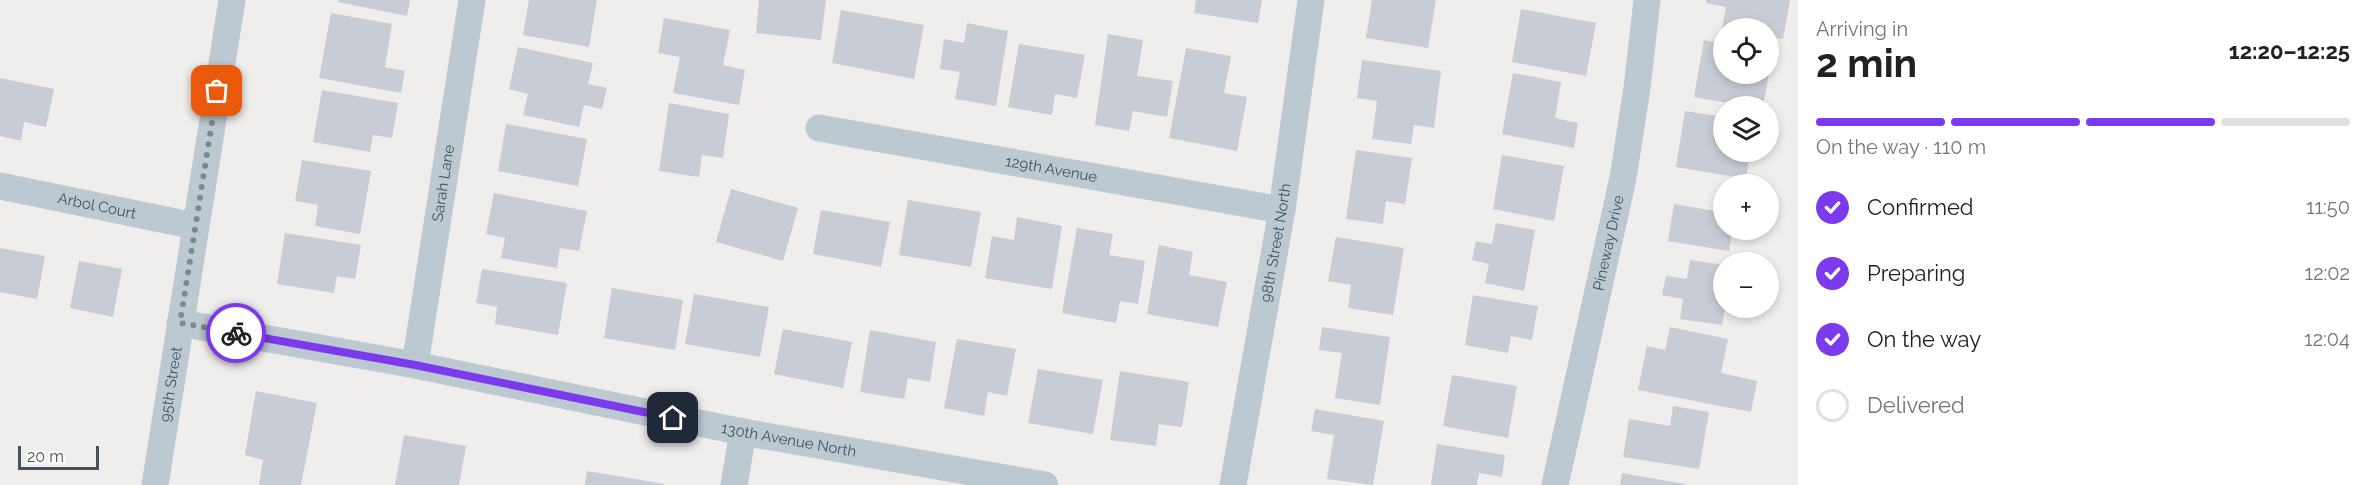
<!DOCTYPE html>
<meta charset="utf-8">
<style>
:root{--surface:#fff;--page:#f2f2f2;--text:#202124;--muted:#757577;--line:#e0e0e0;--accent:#7c3aed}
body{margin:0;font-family:Raleway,sans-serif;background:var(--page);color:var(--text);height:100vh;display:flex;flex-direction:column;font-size:22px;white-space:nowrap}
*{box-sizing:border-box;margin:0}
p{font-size:20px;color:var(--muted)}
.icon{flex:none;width:33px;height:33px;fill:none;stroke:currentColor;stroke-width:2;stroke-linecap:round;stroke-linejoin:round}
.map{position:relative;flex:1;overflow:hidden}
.panel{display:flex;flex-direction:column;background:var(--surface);width:570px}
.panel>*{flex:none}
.tools{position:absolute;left:1713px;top:18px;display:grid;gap:12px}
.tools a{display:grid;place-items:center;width:66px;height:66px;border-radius:50%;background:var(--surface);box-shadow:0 3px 9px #0003;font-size:30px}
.scale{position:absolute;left:18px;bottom:15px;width:81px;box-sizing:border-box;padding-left:6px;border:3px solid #43525c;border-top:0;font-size:16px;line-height:21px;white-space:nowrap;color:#43525c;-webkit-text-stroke:4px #fff;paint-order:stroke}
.pin{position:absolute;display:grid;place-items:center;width:51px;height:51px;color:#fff;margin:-26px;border-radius:12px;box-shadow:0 3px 9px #0006}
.courier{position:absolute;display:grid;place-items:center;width:60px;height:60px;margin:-30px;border:4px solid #7c3aed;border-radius:50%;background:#fff;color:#222;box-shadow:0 2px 8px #0007}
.headline em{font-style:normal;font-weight:700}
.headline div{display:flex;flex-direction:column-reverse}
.headline{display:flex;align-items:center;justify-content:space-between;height:102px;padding:0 18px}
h1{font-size:39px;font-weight:700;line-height:45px}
.bar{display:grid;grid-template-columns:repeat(4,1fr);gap:9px 6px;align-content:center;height:72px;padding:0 18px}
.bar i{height:8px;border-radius:4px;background:var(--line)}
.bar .active{background:var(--accent)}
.bar p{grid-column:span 4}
ol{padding:0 18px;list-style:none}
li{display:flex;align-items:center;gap:18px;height:66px}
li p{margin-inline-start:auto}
li .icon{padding:6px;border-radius:50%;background:var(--accent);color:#fff;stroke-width:4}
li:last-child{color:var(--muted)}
li i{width:33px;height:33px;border:3px solid var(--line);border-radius:50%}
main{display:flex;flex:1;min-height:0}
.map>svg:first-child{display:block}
</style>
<main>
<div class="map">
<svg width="1798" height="485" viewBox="0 0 1798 485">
<rect width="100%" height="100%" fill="#f0eded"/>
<g fill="#c8ccd4">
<path d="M338 0H410L407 16 338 2Z"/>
<path d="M529 0H597L589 47 523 35Z"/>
<path d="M759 0H826L821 40 756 33Z"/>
<path d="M1196 0H1262L1258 23 1194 13Z"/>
<path d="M1372 0H1436L1428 48 1366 38Z"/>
<path d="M1706 0H1790L1783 39 1768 37V28H1722L1726 7 1706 3Z"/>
<path d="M1521 9 1596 23 1586 76 1512 62Z"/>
<path d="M841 10 924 25 914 79 832 63Z"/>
<path d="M331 13 392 24 385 67 405 71 401 93 319 78Z"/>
<path d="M664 18 730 30 723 65 745 70 739 105 673 93 680 57 658 53Z"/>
<path d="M967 23 1008 31 996 106 955 99 960 72 940 69 944 39 964 43Z"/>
<path d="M1108 34 1143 40 1137 76 1173 81 1167 117 1133 111 1129 131 1095 125Z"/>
<path d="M1704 40 1724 44V74H1769L1763 106H1745L1694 97Z"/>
<path d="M1019 44 1085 55 1077 98 1055 94 1052 115 1008 107Z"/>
<path d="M518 47 593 63 588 84 607 88 602 109 584 105 579 127 523 115 528 94 509 89Z"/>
<path d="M1186 48 1231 56 1224 93 1247 97 1237 151 1169 138Z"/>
<path d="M1362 60 1441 71 1434 128 1414 125 1411 144 1372 139 1377 101 1357 98Z"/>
<path d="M1513 73 1561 82 1555 118 1578 123 1574 148 1502 134Z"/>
<path d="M0 78 54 89 46 127 24 122 21 141 0 136Z"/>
<path d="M322 90 398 103 392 138 373 135 370 152 313 142Z"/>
<path d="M669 103 729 114 723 158 702 155 699 177 659 171Z"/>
<path d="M1685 111 1724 117V152H1750L1746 179 1676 167Z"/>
<path d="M506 124 587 139 578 186 498 171Z"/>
<path d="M1356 150 1412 158 1405 204 1386 201 1383 224 1346 219Z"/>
<path d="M1502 155 1564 166 1554 221 1493 209Z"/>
<path d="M302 160 371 171 360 234 315 226 318 205 295 201Z"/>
<path d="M731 189 798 208 783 261 716 242Z"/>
<path d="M1718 192 1724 193V230H1753L1752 236 1732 232 1729 251 1668 241 1674 204 1715 211Z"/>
<path d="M494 193 587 211 579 251 560 248 557 268 501 258 505 238 486 234Z"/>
<path d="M908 200 981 212 971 267 899 255Z"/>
<path d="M821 210 890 222 881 267 813 254Z"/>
<path d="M1017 217 1062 226 1052 289 985 278 992 236 1014 240Z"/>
<path d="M1496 223 1535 230 1524 291 1485 283 1489 264 1472 260 1476 241 1492 244Z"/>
<path d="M1077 228 1113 234 1109 255 1145 261 1138 304 1120 301 1116 323 1062 313Z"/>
<path d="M285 233 361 245 355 279 337 276 334 293 277 284Z"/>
<path d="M1336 237 1404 248 1393 315 1348 308 1351 285 1328 281Z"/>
<path d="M1159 245 1193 252 1189 275 1227 282 1218 327 1147 314Z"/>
<path d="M0 248 45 256 37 299 0 292Z"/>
<path d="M1690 260 1724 265 1725 308 1722 325 1680 319 1683 299 1662 295 1666 276 1687 279Z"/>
<path d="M79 261 122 269 113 317 70 308Z"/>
<path d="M482 269 567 283 558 335 495 324 497 307 476 303Z"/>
<path d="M612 288 683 300 675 350 604 338Z"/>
<path d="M694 294 769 307 760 357 685 344Z"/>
<path d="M1473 295 1538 306 1532 340 1511 336 1508 353 1465 345Z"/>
<path d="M1322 327 1390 337 1380 405 1335 398 1342 353 1319 350Z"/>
<path d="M1670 327 1728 339 1721 373 1757 381 1751 412 1638 390 1647 346 1665 350Z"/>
<path d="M783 329 852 342 843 388 774 374Z"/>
<path d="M870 330 936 342 930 382 908 378 904 399 860 392Z"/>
<path d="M957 339 1016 349 1007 396 988 392 984 416 944 408Z"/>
<path d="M1038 369 1103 380 1093 434 1028 423Z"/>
<path d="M1120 371 1189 382 1182 427 1159 424 1156 446 1110 440Z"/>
<path d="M1452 375 1517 386 1508 438 1443 426Z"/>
<path d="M256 391 317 403 301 485H259L263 460 245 455Z"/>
<path d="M1673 406 1709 412 1699 469 1623 457 1629 419 1670 426Z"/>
<path d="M1315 409 1384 421 1373 485 1327 479 1334 435 1311 431Z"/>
<path d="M404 435 466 446 459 485H395Z"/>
<path d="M1437 444 1505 455 1502 477 1479 473 1477 485H1431Z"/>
<path d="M587 471 664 484V485H585Z"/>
<path d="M1622 473 1685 484V485H1620Z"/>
</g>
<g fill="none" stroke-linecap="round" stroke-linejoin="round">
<g stroke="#bcc9d1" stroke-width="27">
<path id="s1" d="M819 128 1282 210"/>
<path id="s2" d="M0 186 195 226"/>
<path id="s3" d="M180 323 415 365 743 432 1045 485"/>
<path id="s4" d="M415 365 472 0"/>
<path id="s5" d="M155 485 232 0"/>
<path d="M734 485 743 432"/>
<path id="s6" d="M1233 485 1282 210 1311 0"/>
<path id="s7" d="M1555 485 1623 178 1637 88 1647 0"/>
</g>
</g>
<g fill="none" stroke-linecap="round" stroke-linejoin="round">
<path stroke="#80888f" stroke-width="6" stroke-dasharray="0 10.8" d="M217 91 180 323 236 333"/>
<path stroke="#7c3aed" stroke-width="8" d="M236 333 415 365 673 418"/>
</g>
<g text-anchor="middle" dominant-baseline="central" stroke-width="6" stroke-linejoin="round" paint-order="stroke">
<g font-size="15" fill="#43525c" stroke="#fff">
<text stroke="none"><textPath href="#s1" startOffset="236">129th Avenue</textPath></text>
<text stroke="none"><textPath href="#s4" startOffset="184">Sarah Lane</textPath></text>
<text stroke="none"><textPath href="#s2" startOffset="99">Arbol Court</textPath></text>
<text stroke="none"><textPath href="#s6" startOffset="246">98th Street North</textPath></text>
<text stroke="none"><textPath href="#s7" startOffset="248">Pineway Drive</textPath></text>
<text stroke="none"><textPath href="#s5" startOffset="102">95th Street</textPath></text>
<text stroke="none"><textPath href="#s3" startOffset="620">130th Avenue North</textPath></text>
</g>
</g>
</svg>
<div class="tools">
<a><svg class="icon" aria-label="locate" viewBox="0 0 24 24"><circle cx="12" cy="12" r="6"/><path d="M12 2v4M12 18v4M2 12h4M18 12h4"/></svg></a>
<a><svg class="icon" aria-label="layers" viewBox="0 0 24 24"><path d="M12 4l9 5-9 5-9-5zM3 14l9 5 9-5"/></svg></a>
<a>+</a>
<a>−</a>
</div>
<div class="scale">20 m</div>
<div class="pin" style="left:217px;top:91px;background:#ea580c"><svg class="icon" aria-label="bag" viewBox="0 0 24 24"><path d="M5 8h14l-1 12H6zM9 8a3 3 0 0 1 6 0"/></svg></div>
<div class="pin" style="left:673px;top:418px;background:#1f2937"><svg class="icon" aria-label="home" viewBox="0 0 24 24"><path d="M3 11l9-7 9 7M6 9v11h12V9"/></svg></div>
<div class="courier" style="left:236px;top:333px"><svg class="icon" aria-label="bike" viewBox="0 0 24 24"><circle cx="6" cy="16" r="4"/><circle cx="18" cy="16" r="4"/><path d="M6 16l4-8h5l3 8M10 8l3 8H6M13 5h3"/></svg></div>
</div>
<section class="panel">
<div class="headline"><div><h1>2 min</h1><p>Arriving in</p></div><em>12:20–12:25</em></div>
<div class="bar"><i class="active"></i><i class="active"></i><i class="active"></i><i></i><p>On the way · 110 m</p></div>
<ol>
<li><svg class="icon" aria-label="check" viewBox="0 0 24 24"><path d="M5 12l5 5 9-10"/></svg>Confirmed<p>11:50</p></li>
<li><svg class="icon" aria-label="check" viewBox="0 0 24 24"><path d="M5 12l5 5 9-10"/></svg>Preparing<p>12:02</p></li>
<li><svg class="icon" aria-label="check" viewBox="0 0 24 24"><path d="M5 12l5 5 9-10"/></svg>On the way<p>12:04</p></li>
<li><i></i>Delivered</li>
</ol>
</section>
</main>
